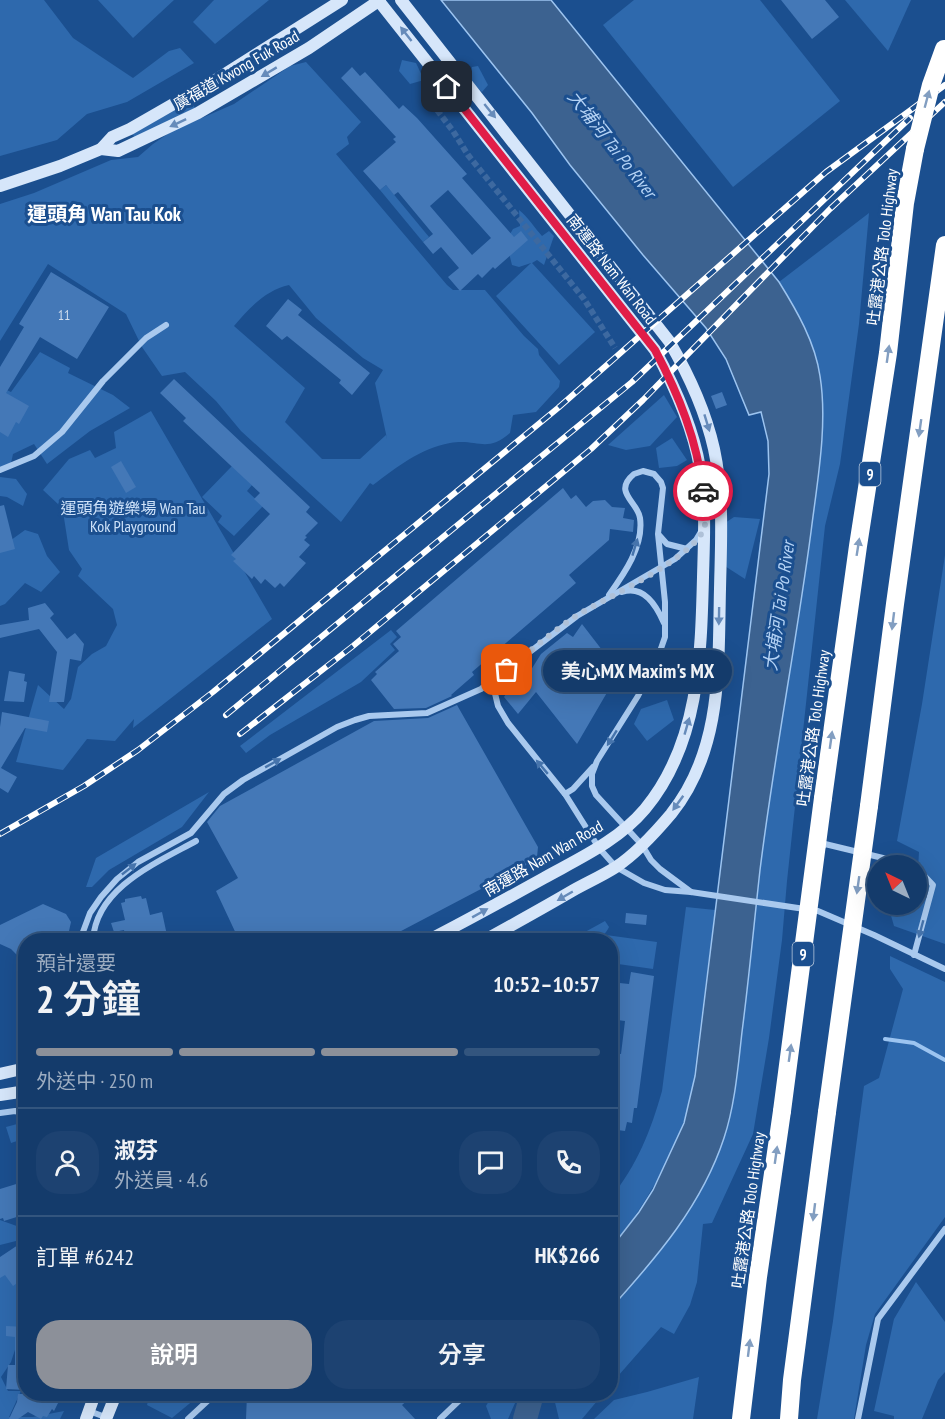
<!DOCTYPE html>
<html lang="zh-TW">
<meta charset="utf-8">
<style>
:root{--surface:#143b6b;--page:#1d4271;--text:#f1f3f6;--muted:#9dadc1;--line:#33557e;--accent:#8c9099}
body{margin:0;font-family:"PT Sans Narrow","Noto Sans TC",sans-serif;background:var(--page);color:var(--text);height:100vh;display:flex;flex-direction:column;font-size:22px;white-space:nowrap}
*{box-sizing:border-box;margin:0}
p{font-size:20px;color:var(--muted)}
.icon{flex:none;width:33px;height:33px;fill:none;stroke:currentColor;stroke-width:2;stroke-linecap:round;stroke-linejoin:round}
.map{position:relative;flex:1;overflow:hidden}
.panel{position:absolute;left:18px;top:933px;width:600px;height:468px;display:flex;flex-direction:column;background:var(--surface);border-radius:24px;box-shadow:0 6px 24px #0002,0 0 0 2px var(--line)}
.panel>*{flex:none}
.needle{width:39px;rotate:317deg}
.buttons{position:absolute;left:867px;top:855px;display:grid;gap:12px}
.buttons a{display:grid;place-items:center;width:60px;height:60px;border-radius:50%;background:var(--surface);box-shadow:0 6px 24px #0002,0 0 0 2px var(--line);font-size:30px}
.pin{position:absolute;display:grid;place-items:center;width:51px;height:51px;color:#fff;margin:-26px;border-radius:12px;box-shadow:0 3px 9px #0006}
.courier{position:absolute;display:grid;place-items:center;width:60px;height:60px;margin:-30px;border:4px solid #e11d48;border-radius:50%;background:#fff;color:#222;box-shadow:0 2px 8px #0007}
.bubble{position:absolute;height:42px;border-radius:21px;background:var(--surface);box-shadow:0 6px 24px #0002,0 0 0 2px var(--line);font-size:20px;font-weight:600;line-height:42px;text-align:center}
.overview em{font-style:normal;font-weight:600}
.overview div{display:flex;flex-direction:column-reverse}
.overview{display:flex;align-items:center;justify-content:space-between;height:102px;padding:0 18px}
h1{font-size:39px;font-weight:600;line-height:45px}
.bar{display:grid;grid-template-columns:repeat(4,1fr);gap:9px 6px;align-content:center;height:72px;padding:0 18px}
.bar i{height:8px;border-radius:4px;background:var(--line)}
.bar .active{background:var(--accent)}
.bar p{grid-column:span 4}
.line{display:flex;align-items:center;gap:15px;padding:0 18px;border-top:2px solid var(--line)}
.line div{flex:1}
.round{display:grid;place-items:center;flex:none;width:63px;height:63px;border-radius:24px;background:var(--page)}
.action{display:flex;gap:12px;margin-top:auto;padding:12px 18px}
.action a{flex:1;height:69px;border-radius:24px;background:var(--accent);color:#fff;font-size:24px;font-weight:600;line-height:69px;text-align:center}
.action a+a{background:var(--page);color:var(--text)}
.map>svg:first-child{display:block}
</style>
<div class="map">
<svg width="945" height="1419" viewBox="0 0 945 1419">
<rect width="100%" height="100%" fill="#1b4f8f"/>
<g fill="#2e69ad" fill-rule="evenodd">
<path d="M0 0H44L73 38 133 78 169 51 180 48 194 63 127 102 87 114 57 140 0 156Z"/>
<path d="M98 0H174L133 38Z"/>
<path d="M214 0H269L215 44 193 22Z"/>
<path d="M634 0H760L840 101 733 187 603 25Z"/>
<path d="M845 0H911L888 51Z"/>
<path d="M402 60 416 63 424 80 410 84 399 71Z"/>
<path d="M306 62 361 122 347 137 349 144 336 154 447 285 453 290H485L524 336 538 349 539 355 560 381 559 387 536 412 513 415 510 433C486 454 477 438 450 443 419 449 397 467 373 485L370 483 341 522 241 431 216 401 185 372 162 376 142 347 126 314 48 264 0 341V204L34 193 111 160 138 157 153 144 172 131 234 104 290 66ZM289 285 316 318 363 358 383 370 375 383 386 434 387 440 386 435 360 459H322L285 422 305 388 234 326C249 308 266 290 289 285Z"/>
<path d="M478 66 488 85 482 92 470 82 472 67Z"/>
<path d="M191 101 195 108 134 138 133 134Z"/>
<path d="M386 185 429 237 423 242 380 190Z"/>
<path d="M519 210C528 217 534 227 542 236L549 231 554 236 544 265 537 260 532 263 595 332 559 365 496 296 531 263 519 267 512 265 506 241 513 229 520 226Z"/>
<path d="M869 213 859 324 840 464 825 526 787 881 782 940 769 1038 753 1134 712 1223 703 1224 697 1282 690 1305 674 1334 661 1327 611 1384 610 1308C657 1257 702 1205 724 1138 735 1105 738 1067 742 1032 749 978 754 924 760 870 774 757 796 645 811 532 817 483 828 425 820 376 815 342 797 311 779 282Z"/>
<path d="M40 352 70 368 68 373 113 395 130 408 90 431 47 464 34 444 13 454 10 468 0 473V387L11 392Z"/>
<path d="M664 395 677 417 650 446 626 450 608 445Z"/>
<path d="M151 411 272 619 133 728 134 719 115 741 87 739 63 770 16 762 38 685 64 709 71 699 78 667 92 654 106 646 117 625 113 609 78 576 82 569 69 550 64 518 59 505 43 490 69 459 90 450 95 458 116 448 114 432Z"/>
<path d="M672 438 687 460 677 466 659 468 656 448Z"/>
<path d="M232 466 252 485 247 491 263 506 234 536 218 522 222 516 202 497Z"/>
<path d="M0 477 16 479 27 494 23 506 7 497 0 496Z"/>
<path d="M734 517 760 519 745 579 717 561 725 523Z"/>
<path d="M25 530 38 534 47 556 60 572 41 592 25 583 5 604 0 606V548Z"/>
<path d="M945 555V944L894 926 888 905 916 904 919 852 897 841 922 704Z"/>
<path d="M391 630 397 637 390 644 395 650 361 682 270 735 246 753 240 746Z"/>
<path d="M667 700 674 720 647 741 634 724 641 709Z"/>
<path d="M209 792 182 827 109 870 92 887H86L96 858Z"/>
<path d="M686 907 715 910 691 1100C674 1155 647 1204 611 1248V1197C637 1166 651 1130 662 1091Z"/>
<path d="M605 921 609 927C606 933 600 941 593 940L585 932Z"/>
<path d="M606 935 657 942 653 969 611 963 610 940H605Z"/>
<path d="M890 956 945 982V1217L875 1314 866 1345 854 1419H817L833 1321 864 1086 879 1078 903 989 890 969Z"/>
<path d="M23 1120H25V1149L20 1147 17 1141 11 1143 6 1127 21 1123Z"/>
<path d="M0 1220 25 1229V1230L16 1241 0 1245Z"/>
<path d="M0 1259 16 1281 25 1266V1319L11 1362 1 1377 8 1391H21L9 1417H33L64 1411 60 1419H0Z"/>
<path d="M916 1282 945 1322V1372L938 1380 922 1419H894V1416L874 1411 894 1319Z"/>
<path d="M699 1377 693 1419H594L614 1400 647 1392Z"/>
<path d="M150 1394H201L172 1418 147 1405Z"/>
<path d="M493 1394H519L508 1419H491L486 1406Z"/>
<path d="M553 1394H603L582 1419H559Z"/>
</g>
<path fill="#3c6290" stroke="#9cc4f0" stroke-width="1.5" d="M441 0H551L779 282C797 311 815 342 820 376 828 425 817 483 811 532 796 645 774 757 760 870 754 924 749 978 742 1032 738 1067 735 1105 724 1138 702 1205 657 1257 611 1308V1248L639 1212 653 1190 684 1123 695 1076 769 474 768 441 761 412 749 415 726 359 706 328 643 255 570 165 532 113Z"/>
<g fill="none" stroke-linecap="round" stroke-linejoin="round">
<path stroke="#9cc4f0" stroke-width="4" d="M885 1039 914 1043 945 1060"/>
<path stroke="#3c6290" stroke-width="24" d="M525 1419 532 1394"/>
</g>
<g fill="#4478b7" fill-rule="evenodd">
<path d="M781 0H825L839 17 812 39Z"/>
<path d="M352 67 360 76 365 72 399 109 403 105 417 118 467 174 462 178 514 237 521 231 528 240 495 269 493 267 482 278 478 274 460 291 448 277 459 268 441 247 433 254 423 242 433 234 398 192 394 195 386 185 380 190 363 171 396 142 393 139 396 137 341 78ZM448 190 491 238 472 255 430 206Z"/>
<path d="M51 272 109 307 77 359 40 337 6 393 29 406 19 424 16 422 8 437 0 432V367L24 327 19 324Z"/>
<path d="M288 299 302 310 298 315 370 373 352 395 339 383 341 380 287 336 282 340 266 326Z"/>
<path d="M174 379 310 507 306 512 318 523 305 536 307 537 304 540 310 545 299 557 306 563 284 587 280 583 275 588 265 579 261 584 254 576 252 579 233 561 236 559 231 555 270 514 254 499 260 493 183 421 186 418 160 393Z"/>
<path d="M722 392 727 405 716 409 711 396Z"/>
<path d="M121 461 136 487 126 493 111 467Z"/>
<path d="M563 488 571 499 576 495 586 507 593 501 605 500 612 507 625 508 623 518 634 520 633 532 610 529 609 540 569 575 576 583 472 672 474 675 451 695 452 696 426 708 394 709 371 680 377 674 375 672 399 651 393 644 401 637 396 631Z"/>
<path d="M4 505 15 549 0 553V506Z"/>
<path d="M45 603 54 614 50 618 67 639 75 633 84 644 81 661 70 659 64 702H49L57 652 39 629 0 638V625L29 620 28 608Z"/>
<path d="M582 624 619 672 577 744 536 692 518 714 504 697 522 668 529 673 541 654 567 633 573 637Z"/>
<path d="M9 671 25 674 24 681 27 682 24 702 4 701Z"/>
<path d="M457 705 538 847 537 857 534 861 384 940H239L216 891 238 878 207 822 220 806 374 721 428 718Z"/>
<path d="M2 712 49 721 47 732 25 728 1 768 17 777 8 793 0 788V727Z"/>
<path d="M141 896 142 899 146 898 150 915 162 912 168 940H126L124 930 114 932 111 923 125 920 121 903 125 902V899Z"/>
<path d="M43 904 66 914 71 922 67 940H26V964L11 949 0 944V925Z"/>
<path d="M626 913 647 915 646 925 625 923Z"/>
<path d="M631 972 654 976 637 1108H634L632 1123 627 1122 625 1131 610 1129V1052L621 1054 625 1021 610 1019V982L629 984Z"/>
<path d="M26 1181V1214L4 1221 3 1218 0 1219V1189Z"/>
<path d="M18 1245 26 1256V1259L16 1265 24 1276 22 1277 23 1279 13 1286 5 1275 0 1278V1257Z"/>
<path d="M6 1326 26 1327V1390L6 1389 8 1365H15V1337L6 1336Z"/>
<path d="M18 1394H38L43 1397 44 1394H60L58 1400 59 1401 54 1411 52 1409 47 1417 43 1416 41 1419 28 1412 18 1419H9L17 1402Z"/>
<path d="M247 1394H415L402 1405 415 1419H246Z"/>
</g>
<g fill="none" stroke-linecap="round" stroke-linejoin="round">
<path stroke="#3d69a0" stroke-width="6" stroke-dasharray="6 3" stroke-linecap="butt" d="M437 110 453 131 468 155 584 299 615 348"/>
<g stroke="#a9c9ee" stroke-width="6">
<path d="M0 470 34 456 62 432 103 381 146 338 166 325"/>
<path d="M659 535 667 544 687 549"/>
<path d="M622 592C644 585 656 605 664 623"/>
<path d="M609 595C624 574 644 546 640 518 638 502 612 492 634 474L643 471 654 474 661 482 663 488 658 534 665 602V637L658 657 638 696 597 761 592 774V786L596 795 642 845 651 860 660 869 691 892"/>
<path d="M492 681 498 706 508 723 565 794 599 848 616 867 644 883 665 890 691 892 818 911 874 935 945 969"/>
<path d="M565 794 573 789 593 767"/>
<path d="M821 849 825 844 916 866"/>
<path d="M80 940 90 913 101 897 117 879 138 862 191 833 224 794 243 780 337 727 355 720 369 716 427 713 481 689 577 616 675 559 696 540 702 530"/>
<path d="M93 940C96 888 156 863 196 841"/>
<path d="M914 955 933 885 916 867"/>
<path d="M0 1113 15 1111 26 1114"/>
<path d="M89 1411 108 1418"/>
<path d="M188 1419 215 1394"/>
<path d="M440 1419 466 1394"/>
<path d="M858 1419 878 1319 945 1229"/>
</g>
<g stroke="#d6e6fa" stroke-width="12">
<path d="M378 0 655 350C675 387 693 427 700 468 706 504 704 540 703 577 701 657 699 744 645 809 618 841 580 858 544 878 506 899 468 920 429 940"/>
<path d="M401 0 669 341C689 375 705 409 714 449 724 495 721 542 720 589 718 667 723 749 671 814 655 833 637 853 616 867 602 876 586 883 572 891 543 908 514 924 485 940"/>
<path d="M101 149 112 137 130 129 217 79 342 0"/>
<path d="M0 186 60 166 101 149 118 151 198 113 309 48 380 0"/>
<path d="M0 1074 26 1068"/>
<path d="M0 1095 26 1091"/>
<path d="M86 1419 95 1394"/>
<path d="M106 1419 116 1394"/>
</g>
<g stroke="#fff" stroke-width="18">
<path d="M823 798 858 546 888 353 905 203 915 149"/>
<path d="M869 806 895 604 945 245"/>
<path d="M741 1419 758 1277 782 1111"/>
<path d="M789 1419 792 1380 827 1112"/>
</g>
<g stroke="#fff" stroke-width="6">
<g id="rail">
<path d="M226 715 632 382 910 118"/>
<path d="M240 734 353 646 591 449 643 400 830 209 945 102"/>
<path d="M0 834 84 786 138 750 213 692 558 408 826 172 945 85"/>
</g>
</g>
<use href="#rail" stroke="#1b4f8f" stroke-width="4" stroke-dasharray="11" stroke-linecap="butt"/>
<g stroke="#fff" stroke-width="18">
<path d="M915 149 931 85 944 49"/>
<path d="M782 1111 823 798"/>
<path d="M827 1112 869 806"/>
</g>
</g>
<defs><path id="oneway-solid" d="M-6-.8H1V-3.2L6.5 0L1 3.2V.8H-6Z" transform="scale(1.5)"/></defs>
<g fill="#668bba">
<use href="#oneway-solid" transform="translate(406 34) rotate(-128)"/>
<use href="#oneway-solid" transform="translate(269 72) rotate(149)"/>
<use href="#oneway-solid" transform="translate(490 111) rotate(51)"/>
<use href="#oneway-solid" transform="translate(178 123) rotate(155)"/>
<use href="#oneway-solid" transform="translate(707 423) rotate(73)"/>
<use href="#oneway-solid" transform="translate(719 616) rotate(91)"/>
<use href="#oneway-solid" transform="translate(687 726) rotate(-74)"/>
<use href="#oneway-solid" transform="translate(678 803) rotate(126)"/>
<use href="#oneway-solid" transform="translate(565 896) rotate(150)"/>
<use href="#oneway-solid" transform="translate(480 913) rotate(-29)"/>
</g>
<g fill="#829ec1">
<use href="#oneway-solid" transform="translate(927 99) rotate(-75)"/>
<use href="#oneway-solid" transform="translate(888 354) rotate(-82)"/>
<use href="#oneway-solid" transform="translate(920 428) rotate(98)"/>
<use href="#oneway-solid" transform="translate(858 547) rotate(-81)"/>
<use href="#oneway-solid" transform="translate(893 621) rotate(97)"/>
<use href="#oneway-solid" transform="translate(831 740) rotate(-82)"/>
<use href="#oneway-solid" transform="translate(858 885) rotate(98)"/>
<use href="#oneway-solid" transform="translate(790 1053) rotate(-82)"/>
<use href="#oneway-solid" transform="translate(776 1155) rotate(-82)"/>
<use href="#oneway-solid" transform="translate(814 1212) rotate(97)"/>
<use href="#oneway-solid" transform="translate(749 1348) rotate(-83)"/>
</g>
<g fill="#4674ac">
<use href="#oneway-solid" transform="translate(635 547) rotate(-73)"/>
<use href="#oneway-solid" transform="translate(612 738) rotate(122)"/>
<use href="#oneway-solid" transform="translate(273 763) rotate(-29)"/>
<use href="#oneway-solid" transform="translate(542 767) rotate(-130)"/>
<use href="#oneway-solid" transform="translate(129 869) rotate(-38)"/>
<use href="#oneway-solid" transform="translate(921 929) rotate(105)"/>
</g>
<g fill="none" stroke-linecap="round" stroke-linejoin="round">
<path stroke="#afc1d8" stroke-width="6" stroke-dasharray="0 10.8" d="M507 670C530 651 552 632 576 616 605 598 695 558 704 528 708 517 704 502 703 491"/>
<path stroke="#e11d48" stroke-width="8" d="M447 87 655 350C679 395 697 440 703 491"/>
</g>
<g text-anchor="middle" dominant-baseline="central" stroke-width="6" stroke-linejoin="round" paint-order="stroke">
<g font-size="14" fill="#d0dded">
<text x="64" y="315">11</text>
</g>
<g fill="#1b4f8f" stroke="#bbcadd" stroke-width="1.5">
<rect x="859.5" y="462" width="21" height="24" rx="4.5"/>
<rect x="792.5" y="942" width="21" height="24" rx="4.5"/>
</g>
<g font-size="15" font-weight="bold" fill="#fff">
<text x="870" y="474">9</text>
<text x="803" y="954">9</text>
</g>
<g font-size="16" fill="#fff" stroke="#1b4f8f">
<text transform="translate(236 70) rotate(-30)">廣福道 Kwong Fuk Road</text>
<text transform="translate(882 247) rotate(-83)">吐露港公路 Tolo Highway</text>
<text transform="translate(612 269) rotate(52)">南運路 Nam Wan Road</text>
<text transform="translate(813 728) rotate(-82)">吐露港公路 Tolo Highway</text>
<text transform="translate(543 858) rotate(-30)">南運路 Nam Wan Road</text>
<text transform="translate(748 1210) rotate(-82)">吐露港公路 Tolo Highway</text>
</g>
<g font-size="16" fill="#cfe3fa" stroke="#1b4f8f">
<text x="133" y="508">運頭角遊樂場 Wan Tau<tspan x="133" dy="18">Kok Playground</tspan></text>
</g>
<g font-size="18" font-style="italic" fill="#b5d3f5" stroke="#1b4f8f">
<text transform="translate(612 144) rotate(52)">大埔河 Tai Po River</text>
<text transform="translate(779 606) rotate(-82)">大埔河 Tai Po River</text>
</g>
<g font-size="20" font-weight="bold" fill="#fff" stroke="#1b4f8f">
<text x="104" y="214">運頭角 Wan Tau Kok</text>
</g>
</g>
</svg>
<div class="buttons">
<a><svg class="needle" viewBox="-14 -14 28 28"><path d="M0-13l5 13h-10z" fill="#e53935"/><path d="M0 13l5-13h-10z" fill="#9dadc1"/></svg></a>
</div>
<div class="pin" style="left:507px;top:670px;background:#ea580c"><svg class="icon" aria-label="bag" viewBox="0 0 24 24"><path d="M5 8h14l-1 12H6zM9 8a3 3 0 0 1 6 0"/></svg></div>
<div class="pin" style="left:447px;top:87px;background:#1f2937"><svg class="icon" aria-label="home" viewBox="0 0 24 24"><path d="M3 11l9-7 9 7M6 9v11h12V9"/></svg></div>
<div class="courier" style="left:703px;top:491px"><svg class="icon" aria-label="car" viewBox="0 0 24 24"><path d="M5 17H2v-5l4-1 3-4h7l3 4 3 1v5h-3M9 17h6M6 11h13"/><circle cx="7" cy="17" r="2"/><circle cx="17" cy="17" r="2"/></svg></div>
<div class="bubble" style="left:543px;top:650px;width:189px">美心MX Maxim's MX</div>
<section class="panel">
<div class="overview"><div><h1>2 分鐘</h1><p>預計還要</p></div><em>10:52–10:57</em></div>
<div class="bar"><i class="active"></i><i class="active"></i><i class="active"></i><i></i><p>外送中 · 250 m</p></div>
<div class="line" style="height:108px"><a class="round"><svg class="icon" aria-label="person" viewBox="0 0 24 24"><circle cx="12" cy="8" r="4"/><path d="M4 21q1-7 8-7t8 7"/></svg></a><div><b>淑芬</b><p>外送員 · 4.6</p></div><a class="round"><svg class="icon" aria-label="chat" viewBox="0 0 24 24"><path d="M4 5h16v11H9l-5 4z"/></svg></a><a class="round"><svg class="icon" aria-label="phone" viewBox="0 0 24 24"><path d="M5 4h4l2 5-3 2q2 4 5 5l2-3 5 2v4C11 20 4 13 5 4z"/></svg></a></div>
<div class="line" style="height:78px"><div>訂單 #6242</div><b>HK$266</b></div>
<div class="action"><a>說明</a><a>分享</a></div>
</section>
</div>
